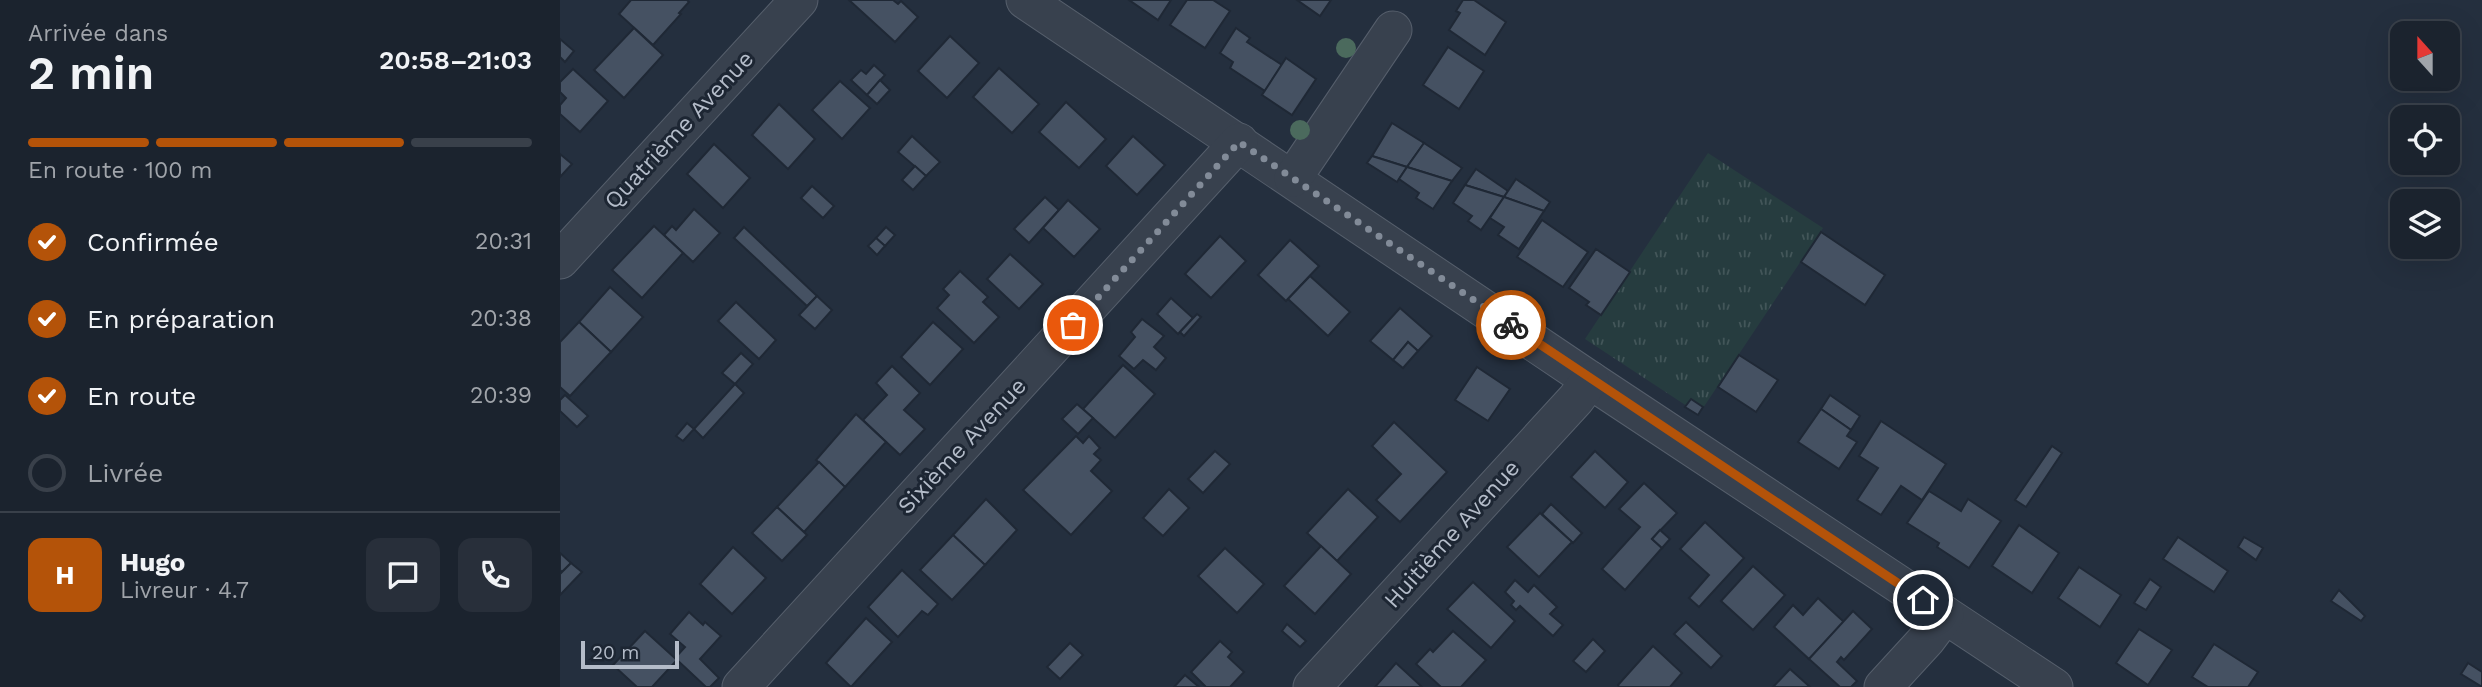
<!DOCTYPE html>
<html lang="fr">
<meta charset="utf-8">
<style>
:root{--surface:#1b232e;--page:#282f3a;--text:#f1f3f6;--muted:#a0a4aa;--line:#39404a;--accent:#b45309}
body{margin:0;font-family:"Work Sans",sans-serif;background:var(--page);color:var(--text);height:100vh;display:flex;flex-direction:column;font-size:26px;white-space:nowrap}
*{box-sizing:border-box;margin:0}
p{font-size:23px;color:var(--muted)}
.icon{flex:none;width:38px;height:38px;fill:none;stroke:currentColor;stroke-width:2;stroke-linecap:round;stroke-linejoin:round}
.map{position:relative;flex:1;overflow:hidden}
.side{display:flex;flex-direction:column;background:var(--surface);width:560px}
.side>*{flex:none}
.needle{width:46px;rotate:339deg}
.buttons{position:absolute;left:1830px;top:21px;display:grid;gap:14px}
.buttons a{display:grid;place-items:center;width:70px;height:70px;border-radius:14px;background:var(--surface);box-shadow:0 7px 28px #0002,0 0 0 2px var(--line);font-size:35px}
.scale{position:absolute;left:21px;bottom:18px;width:98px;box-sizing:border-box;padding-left:7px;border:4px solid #b4bcc9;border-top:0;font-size:19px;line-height:24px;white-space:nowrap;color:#b4bcc9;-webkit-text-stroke:5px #1d2633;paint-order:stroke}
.pin{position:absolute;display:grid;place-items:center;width:60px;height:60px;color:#fff;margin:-30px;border:4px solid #fff;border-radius:50%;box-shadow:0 2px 7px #0007}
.courier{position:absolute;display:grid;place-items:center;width:70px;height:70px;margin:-35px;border:5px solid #b45309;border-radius:50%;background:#fff;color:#222;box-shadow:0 2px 9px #0007}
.head em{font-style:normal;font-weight:600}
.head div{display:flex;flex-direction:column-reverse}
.head{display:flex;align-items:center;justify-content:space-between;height:119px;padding:0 28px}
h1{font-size:46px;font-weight:600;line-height:52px}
.bar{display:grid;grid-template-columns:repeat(4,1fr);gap:10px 7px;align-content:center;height:84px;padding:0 28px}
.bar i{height:9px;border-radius:5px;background:var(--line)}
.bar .on{background:var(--accent)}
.bar p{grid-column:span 4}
.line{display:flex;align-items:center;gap:18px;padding:0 28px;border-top:2px solid var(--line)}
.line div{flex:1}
.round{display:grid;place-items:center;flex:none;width:74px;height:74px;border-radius:14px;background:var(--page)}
ol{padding:0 28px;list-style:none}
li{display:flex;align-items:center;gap:21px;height:77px}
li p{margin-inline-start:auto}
li .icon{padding:7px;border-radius:50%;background:var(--accent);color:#fff;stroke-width:4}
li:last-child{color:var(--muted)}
li i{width:38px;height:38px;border:4px solid var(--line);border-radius:50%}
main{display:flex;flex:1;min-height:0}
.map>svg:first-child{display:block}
</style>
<main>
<section class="side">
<div class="head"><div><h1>2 min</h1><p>Arrivée dans</p></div><em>20:58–21:03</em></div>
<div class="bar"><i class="on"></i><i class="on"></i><i class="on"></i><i></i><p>En route · 100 m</p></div>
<ol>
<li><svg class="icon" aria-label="check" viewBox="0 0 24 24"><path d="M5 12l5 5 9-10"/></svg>Confirmée<p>20:31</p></li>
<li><svg class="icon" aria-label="check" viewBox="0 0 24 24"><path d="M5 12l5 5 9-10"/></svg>En préparation<p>20:38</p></li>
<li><svg class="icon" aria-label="check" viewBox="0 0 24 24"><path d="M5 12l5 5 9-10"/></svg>En route<p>20:39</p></li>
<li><i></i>Livrée</li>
</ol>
<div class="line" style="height:126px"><b class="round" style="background:var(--accent);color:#fff">H</b><div><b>Hugo</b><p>Livreur · 4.7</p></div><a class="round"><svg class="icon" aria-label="chat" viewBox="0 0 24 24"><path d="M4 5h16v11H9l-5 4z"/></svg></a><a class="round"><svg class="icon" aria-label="phone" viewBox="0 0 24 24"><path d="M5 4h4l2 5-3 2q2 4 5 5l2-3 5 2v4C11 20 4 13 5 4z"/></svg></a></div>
</section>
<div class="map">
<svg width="1922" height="687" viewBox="0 0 1922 687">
<defs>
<pattern id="grass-tufts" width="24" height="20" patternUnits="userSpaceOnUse" patternTransform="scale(1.75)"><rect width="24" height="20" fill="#263c3f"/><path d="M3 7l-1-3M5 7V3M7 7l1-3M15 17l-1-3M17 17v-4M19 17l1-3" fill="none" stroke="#435659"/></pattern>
</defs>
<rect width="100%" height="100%" fill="#242f3e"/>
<path fill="url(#grass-tufts)" d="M1148 153 1263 228 1139 414 1025 339Z"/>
<g fill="#455162" stroke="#1f2835" stroke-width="2">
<path d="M71 0H127L129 2 119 13 121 14 93 45 59 14Z"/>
<path d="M289 0H333L338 4 341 1 358 17 335 42Z"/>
<path d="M569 0H611L598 20Z"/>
<path d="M627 0H653L670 11 645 48 610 25Z"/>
<path d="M737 0H771L760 16Z"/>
<path d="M903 0H914L946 22 925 55 889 30 900 13 896 11Z"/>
<path d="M74 28 103 55 64 98 34 70Z"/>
<path d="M676 28 690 38 687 42 722 65 705 91 670 68 673 62 660 53Z"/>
<path d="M390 36 419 63 387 98 358 71Z"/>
<path d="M0 39 14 51 5 62 0 57Z"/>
<path d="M888 47 924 71 899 109 863 85Z"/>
<path d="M726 58 756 79 732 115 702 95Z"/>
<path d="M314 65 325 75 307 95 291 80 301 70 306 74Z"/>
<path d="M439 68 479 104 452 133 413 97Z"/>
<path d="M13 69 48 101 20 132 0 114V105L6 98 0 92V82Z"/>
<path d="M320 80 330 90 317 104 307 95Z"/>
<path d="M280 81 310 108 282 139 252 110Z"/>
<path d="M506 102 546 139 519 168 479 132Z"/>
<path d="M219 104 255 139 228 169 192 135Z"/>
<path d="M832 123 864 143 847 167 812 156Z"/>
<path d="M352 136 380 162 366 176 338 152Z"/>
<path d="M573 136 605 165 577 195 546 166Z"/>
<path d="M864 143 902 168 892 181 847 167Z"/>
<path d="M154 144 190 178 163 208 127 174Z"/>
<path d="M0 154 12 164 0 177Z"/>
<path d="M812 156 847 167 837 182 807 163Z"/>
<path d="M355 166 366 176 353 190 342 180Z"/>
<path d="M847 167 892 181 873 209 856 198 859 193 839 179Z"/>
<path d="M916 169 948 191 944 197 905 185Z"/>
<path d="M956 179 990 202 984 211 944 197Z"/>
<path d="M905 185 944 197 921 230 908 221 912 216 893 203Z"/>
<path d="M252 186 274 206 263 218 241 198Z"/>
<path d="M485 197 499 210 469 243 454 229Z"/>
<path d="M944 197 984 211 959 249 938 235 944 227 930 218Z"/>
<path d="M508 200 540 229 514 257 483 228Z"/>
<path d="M134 209 160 233 133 262 104 235 112 226 116 230Z"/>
<path d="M982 220 1028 252 1003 287 957 257Z"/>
<path d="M94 226 123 253 82 298 52 270Z"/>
<path d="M184 227 257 296 247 306 174 238Z"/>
<path d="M326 227 335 235 325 246 316 238Z"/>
<path d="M1261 232 1325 275 1305 305 1241 262Z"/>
<path d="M660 236 686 261 651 298 625 274Z"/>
<path d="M316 238 325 246 317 255 308 246Z"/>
<path d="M730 240 759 266 726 301 698 275Z"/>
<path d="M1036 249 1070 272 1041 315 1026 305 1029 302 1009 288Z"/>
<path d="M450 254 483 284 459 309 427 279Z"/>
<path d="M400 271 428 297 423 302 439 317 414 343 377 308 389 295 383 289Z"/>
<path d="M750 276 790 312 768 336 728 299Z"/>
<path d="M50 287 83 317 51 352 19 322Z"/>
<path d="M257 296 272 310 255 329 239 315Z"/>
<path d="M611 298 633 318 618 334 597 314Z"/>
<path d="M176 302 216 340 199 359 158 321Z"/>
<path d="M840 308 872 336 858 351 848 342 833 360 810 341Z"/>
<path d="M637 314 641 317 624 336 620 332Z"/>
<path d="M582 319 604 336 594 347 606 358 596 370 583 360 574 369 559 356 575 337 571 332Z"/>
<path d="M19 322 51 352 10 396 0 387V342Z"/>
<path d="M373 322 403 349 370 385 341 357Z"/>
<path d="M848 342 858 351 843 368 833 360Z"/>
<path d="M181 353 193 364 175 384 162 373Z"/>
<path d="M1179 355 1218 380 1196 412 1158 387Z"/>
<path d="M563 365 595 394 555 438 523 409Z"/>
<path d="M332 366 360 393 344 410 365 429 340 455 303 420 327 395 316 383Z"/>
<path d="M917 367 950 389 928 421 895 400Z"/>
<path d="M175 384 184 393 143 438 134 429Z"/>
<path d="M5 395 28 416 17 427 0 411V400Z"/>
<path d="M1270 395 1300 416 1291 430 1261 409Z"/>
<path d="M1131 399 1143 407 1138 415 1125 407Z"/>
<path d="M517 404 533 418 518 434 502 419Z"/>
<path d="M1261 409 1291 430 1287 436 1297 442 1279 469 1238 442Z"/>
<path d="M296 414 326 442 285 487 256 460Z"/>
<path d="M1321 421 1386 464 1362 500 1341 486 1321 515 1297 500 1318 468 1299 456Z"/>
<path d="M834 422 887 472 840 522 816 500 841 474 812 446Z"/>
<path d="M127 423 134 429 123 441 116 436Z"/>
<path d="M516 436 523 443 529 436 540 448 534 454 541 460 531 471 552 491 511 535 463 490Z"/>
<path d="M1492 446 1502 453 1466 507 1455 500Z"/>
<path d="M655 451 670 464 643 493 628 479Z"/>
<path d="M1035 451 1068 482 1045 508 1011 477Z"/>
<path d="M259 462 285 487 244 532 217 507Z"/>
<path d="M1084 483 1117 513 1092 539 1102 548 1065 590 1042 569 1080 527 1059 509Z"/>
<path d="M609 489 629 508 603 536 583 518Z"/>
<path d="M788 489 818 517 777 561 747 533Z"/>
<path d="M1369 491 1401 511 1408 499 1441 521 1409 568 1377 547 1379 543 1347 523Z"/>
<path d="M426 499 457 530 425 565 393 535Z"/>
<path d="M991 504 1022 533 1013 543 982 514Z"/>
<path d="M217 507 247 535 222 561 192 533Z"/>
<path d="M980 513 1012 542 979 577 947 547Z"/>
<path d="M1145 522 1184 558 1139 607 1129 598 1149 575 1120 549Z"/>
<path d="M1459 525 1499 553 1472 593 1432 566Z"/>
<path d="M1100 530 1110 539 1102 548 1092 539Z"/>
<path d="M393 535 425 565 392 600 360 570Z"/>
<path d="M1618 537 1668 571 1654 592 1603 559Z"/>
<path d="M1684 537 1703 548 1696 560 1678 547Z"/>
<path d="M761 546 791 574 755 614 724 586Z"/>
<path d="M173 547 206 578 172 614 140 584Z"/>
<path d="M665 548 704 584 677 613 638 576Z"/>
<path d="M0 553 11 563 2 572 0 570Z"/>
<path d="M11 563 22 572 0 595V574Z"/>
<path d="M1193 566 1225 595 1193 630 1161 601Z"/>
<path d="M1519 567 1561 595 1540 627 1498 598Z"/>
<path d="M342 570 378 604 368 615 362 611 338 637 308 607Z"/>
<path d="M1590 579 1601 587 1586 610 1574 603Z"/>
<path d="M955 580 968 592 974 585 997 607 990 614 1003 625 993 636 960 606 956 610 951 605 954 601 945 592Z"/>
<path d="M913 582 955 621 931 648 887 609Z"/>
<path d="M1779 590 1805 616 1801 621 1771 601Z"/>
<path d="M1258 598 1284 622 1249 659 1214 627 1233 605 1243 615Z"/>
<path d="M1293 611 1312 629 1284 660 1281 657 1277 662 1297 681 1291 687H1280L1249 659Z"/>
<path d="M129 612 143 625 145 622 161 636 140 659 159 678 150 687H146L115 658 125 647 110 634Z"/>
<path d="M306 618 332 642 291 687 266 663Z"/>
<path d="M1126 622 1162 656 1151 668 1114 634Z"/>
<path d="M727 624 746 641 740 647 722 631Z"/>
<path d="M1579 629 1612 650 1588 685 1556 663Z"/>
<path d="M85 631 117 660 92 687H77L53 665Z"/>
<path d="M893 631 926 660 901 687H881L856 664 870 649 873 652Z"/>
<path d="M1033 639 1045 651 1026 672 1013 661Z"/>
<path d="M660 641 672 652 668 657 684 672 670 687H646L631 672Z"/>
<path d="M510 643 523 655 500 679 487 667Z"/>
<path d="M1654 644 1698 672 1688 687H1648L1632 677Z"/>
<path d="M1093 646 1122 673 1110 687H1059L1058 685Z"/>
<path d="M836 663 862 687H815Z"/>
<path d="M1908 663 1922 672V687L1901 674Z"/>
<path d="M1230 669 1250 687H1213Z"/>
<path d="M625 675 639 687H614Z"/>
</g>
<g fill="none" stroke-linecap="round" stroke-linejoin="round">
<g stroke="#565f6c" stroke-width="39">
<g id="minor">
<path d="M465 0 1030 380 1494 687"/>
<path d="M733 178 833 30"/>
<path d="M0 260 239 0"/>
<path d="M181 687 679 142"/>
<path d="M752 687 1016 399 1030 380"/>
<path d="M1323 687 1367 639 1385 615"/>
</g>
</g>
<use href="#minor" stroke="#38414e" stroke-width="37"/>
</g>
<g fill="#4b6a5d">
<circle cx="786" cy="48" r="10"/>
<circle cx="740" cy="130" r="10"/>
</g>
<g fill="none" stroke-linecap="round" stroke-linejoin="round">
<path stroke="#828b98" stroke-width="7" stroke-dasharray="0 12.6" d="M513 325 679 142 951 325"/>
<path stroke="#b45309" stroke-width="9" d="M951 325 1363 600"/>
</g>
<g text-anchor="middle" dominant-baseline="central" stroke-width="6" stroke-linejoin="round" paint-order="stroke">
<g font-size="23" fill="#b4bcc9" stroke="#1d2633">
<text transform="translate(119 130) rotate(-47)">Quatrième Avenue</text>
<text transform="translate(402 446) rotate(-47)">Sixième Avenue</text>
<text transform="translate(892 534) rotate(-48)">Huitième Avenue</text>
</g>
</g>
</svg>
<div class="buttons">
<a><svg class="needle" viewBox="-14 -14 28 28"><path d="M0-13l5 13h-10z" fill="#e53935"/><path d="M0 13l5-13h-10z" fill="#a0a4aa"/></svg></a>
<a><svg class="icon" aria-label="locate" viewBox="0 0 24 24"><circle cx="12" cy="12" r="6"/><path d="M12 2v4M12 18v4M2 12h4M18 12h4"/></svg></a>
<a><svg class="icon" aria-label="layers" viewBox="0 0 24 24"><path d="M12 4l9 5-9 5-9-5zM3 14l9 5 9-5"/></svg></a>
</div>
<div class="scale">20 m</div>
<div class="pin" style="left:513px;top:325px;background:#ea580c"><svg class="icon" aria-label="bag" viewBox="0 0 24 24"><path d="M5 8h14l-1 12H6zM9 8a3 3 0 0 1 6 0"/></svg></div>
<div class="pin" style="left:1363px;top:600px;background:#1f2937"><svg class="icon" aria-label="home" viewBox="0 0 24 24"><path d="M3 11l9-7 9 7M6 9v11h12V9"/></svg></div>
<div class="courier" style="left:951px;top:325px"><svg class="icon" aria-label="bike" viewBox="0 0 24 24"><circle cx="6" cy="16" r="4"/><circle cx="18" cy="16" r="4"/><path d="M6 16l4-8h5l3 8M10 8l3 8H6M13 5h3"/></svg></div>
</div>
</main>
